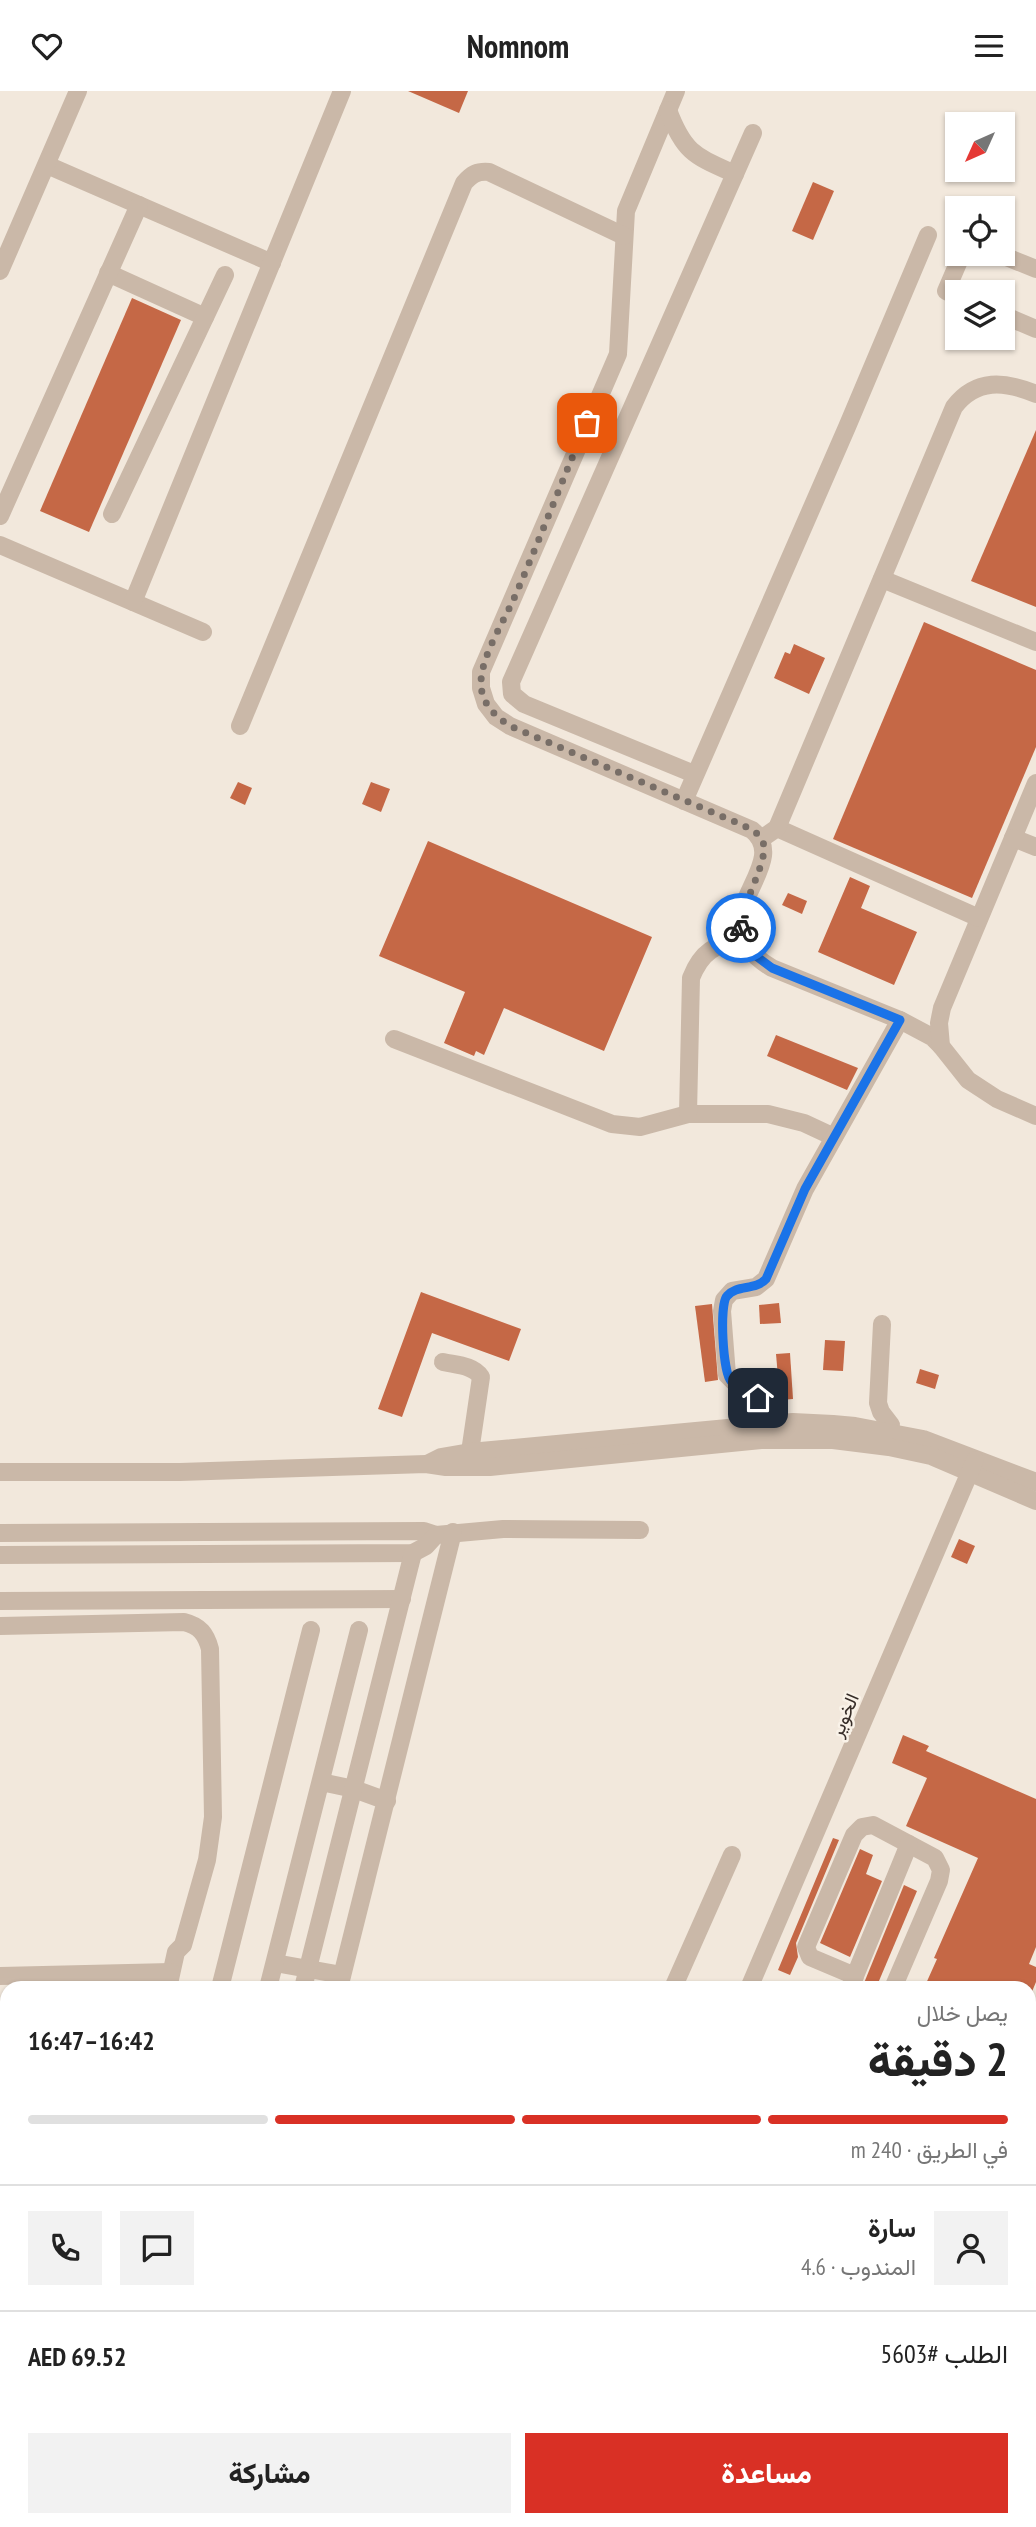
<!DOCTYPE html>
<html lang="ar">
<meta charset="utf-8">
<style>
:root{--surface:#fff;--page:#f2f2f2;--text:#222;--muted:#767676;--line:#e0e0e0;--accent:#d93025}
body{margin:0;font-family:"PT Sans Narrow",Vazirmatn,sans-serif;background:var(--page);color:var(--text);direction:rtl;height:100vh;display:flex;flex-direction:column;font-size:26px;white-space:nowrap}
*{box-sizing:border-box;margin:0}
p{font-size:23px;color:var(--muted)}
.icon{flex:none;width:38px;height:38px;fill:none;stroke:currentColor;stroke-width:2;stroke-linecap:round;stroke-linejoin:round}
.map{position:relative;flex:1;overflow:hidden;direction:ltr}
.sheet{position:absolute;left:0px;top:1890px;width:1036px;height:546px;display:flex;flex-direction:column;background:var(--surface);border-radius:21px 21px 0 0;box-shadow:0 2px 5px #0004;direction:rtl}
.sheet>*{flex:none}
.needle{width:46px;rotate:225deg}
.tools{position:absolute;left:945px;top:21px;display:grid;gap:14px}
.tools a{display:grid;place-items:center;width:70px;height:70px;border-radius:0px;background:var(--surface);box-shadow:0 2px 5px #0004;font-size:35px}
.pin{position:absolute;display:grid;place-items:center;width:60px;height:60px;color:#fff;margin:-30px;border-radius:14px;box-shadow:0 4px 10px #0006}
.courier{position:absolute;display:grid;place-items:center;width:70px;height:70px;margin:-35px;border:5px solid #1a73e8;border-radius:50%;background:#fff;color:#222;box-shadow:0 2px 9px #0007}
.summary em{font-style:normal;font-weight:800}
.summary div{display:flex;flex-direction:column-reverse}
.summary{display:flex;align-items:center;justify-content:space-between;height:119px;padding:0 28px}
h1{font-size:46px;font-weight:800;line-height:52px}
.bar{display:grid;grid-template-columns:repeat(4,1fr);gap:10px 7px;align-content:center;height:84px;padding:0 28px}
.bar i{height:9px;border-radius:5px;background:var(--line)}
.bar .on{background:var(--accent)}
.bar p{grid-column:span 4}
.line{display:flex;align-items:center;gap:18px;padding:0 28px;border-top:2px solid var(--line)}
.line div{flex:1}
.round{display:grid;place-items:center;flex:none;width:74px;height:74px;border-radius:0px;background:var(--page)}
.primary-button{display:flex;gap:14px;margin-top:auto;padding:14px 28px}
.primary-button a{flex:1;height:80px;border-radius:0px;background:var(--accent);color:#fff;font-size:28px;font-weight:800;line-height:80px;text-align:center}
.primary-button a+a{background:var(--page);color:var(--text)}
header{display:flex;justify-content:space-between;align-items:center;height:91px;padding:0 28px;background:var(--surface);font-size:32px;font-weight:800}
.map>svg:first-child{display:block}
</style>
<header><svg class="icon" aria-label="menu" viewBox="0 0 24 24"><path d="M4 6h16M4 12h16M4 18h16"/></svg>Nomnom<svg class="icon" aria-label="heart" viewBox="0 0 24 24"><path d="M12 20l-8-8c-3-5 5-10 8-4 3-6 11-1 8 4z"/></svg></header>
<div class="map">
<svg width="1036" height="2436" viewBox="0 0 1036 2436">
<rect width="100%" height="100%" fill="#f2e8dc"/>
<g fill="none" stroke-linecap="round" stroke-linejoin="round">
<g stroke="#948a82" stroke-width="49">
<path d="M1029 2342 1036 2367"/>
<path d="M1002 2436 1005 2429"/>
</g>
</g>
<g fill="#c56846">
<path d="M408 0H468L459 22Z"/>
<path d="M813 91 834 100 813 149 792 140Z"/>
<path d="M132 207 181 229 89 441 40 420Z"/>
<path d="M1036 339V516L971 490Z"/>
<path d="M924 531 1036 579V656L972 807 833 748Z"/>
<path d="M794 553 825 567 809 603 774 587 785 561 790 563Z"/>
<path d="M238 691 252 697 245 714 230 707Z"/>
<path d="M371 691 390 698 381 721 362 713Z"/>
<path d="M428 750 652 846 604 960 504 917 484 964 476 960 474 965 444 952 465 901 379 865Z"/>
<path d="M850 786 870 795 861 817 917 841 894 894 818 861Z"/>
<path d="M788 802 807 810 802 823 782 814Z"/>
<path d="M776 944 858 977 847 999 767 965Z"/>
<path d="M421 1201 521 1238 509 1270 432 1242 402 1326 378 1318Z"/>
<path d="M779 1212 781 1232 760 1233 759 1214Z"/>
<path d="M712 1213 718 1289 705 1291 695 1215Z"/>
<path d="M825 1249 845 1250 843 1280 823 1279Z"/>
<path d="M790 1262 793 1308 780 1309 776 1263Z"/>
<path d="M920 1278 939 1284 935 1298 916 1292Z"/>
<path d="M959 1448 975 1455 967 1473 951 1466Z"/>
<path d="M903 1644 929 1655 926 1660 1036 1708V1856L1029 1873 1036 1876V1891L1031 1903 1029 1897H924L937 1868 934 1867 978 1767 906 1735 927 1687 892 1672Z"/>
<path d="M833 1747 839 1749 796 1852 798 1866 790 1884 778 1879Z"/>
<path d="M860 1758 873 1764 866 1783 882 1790 850 1866 820 1852Z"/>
<path d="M904 1794 917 1800 876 1897 864 1892Z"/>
</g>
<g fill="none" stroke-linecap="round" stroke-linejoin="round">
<g stroke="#cab8a8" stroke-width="18">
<path d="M676 0 626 120 618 263 481 581V597L486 613 496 626 510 635 752 739C796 775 691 829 772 877L900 929 932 946 941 955"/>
<path d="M668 19C684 62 695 65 735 83"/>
<path d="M47 74 272 172"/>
<path d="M999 163 1036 178"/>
<path d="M0 180 78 0"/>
<path d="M108 182 205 226"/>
<path d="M957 205 946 200 962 163"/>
<path d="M1003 224 1036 238"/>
<path d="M112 423 225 184"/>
<path d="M0 425 139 114"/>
<path d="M0 454 203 541"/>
<path d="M882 488 1036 551"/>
<path d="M133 511 342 0"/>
<path d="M240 635 464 92C472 83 477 80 489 81L624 145"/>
<path d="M694 683 524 613 512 603 511 591 753 42"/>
<path d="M1036 692 942 917 939 932 941 955 968 989 997 1008 1036 1025"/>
<path d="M684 710 847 336 928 144"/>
<path d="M777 737 979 827"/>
<path d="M1013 747 1036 756"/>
<path d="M761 748 777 737 954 316C976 287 1005 290 1036 303"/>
<path d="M394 948 612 1033 640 1036 688 1023H768L804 1032 834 1046"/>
<path d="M688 1023 691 887C702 859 715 855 741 847"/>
<path d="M882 1233 878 1312 881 1321 891 1334 890 1340"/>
<path d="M443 1271C456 1274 473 1274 481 1286L470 1361"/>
<path d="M760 1334C759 1323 763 1297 749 1294 745 1293 740 1294 736 1293L727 1284 722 1220 724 1209 732 1200 756 1196 766 1188 805 1098 900 929"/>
<path d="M429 1372 441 1366 470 1361 760 1334 793 1331 833 1333 855 1335 923 1348 1036 1391"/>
<path d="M0 1381H180L426 1373 446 1376H490L761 1349H833L889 1356 931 1365 1036 1410"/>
<path d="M0 1442 424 1440 436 1444 503 1438 640 1439"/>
<path d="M0 1464 413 1462 426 1455 436 1444"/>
<path d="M0 1510 402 1508"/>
<path d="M0 1535 184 1531C200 1535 206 1543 210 1558L213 1726 207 1769 183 1854 176 1861 168 1897"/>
<path d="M321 1691 354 1698 387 1710"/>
<path d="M275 1872 342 1884"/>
<path d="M0 1885 171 1881"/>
<path d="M855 1885 810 1866 806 1856 854 1744 862 1736 873 1734 935 1767 941 1779 939 1790 893 1897"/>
<path d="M220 1897 311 1539"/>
<path d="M268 1897 359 1539"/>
<path d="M303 1897 413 1462"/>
<path d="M339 1897 453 1441"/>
<path d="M673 1897 732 1764"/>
<path d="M749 1897 975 1369"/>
<path d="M850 1897 909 1753"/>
<path d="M1029 1938 1036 1921"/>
<path d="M0 2200 7 2202"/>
<path d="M0 2214 7 2215"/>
<path d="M343 2429 360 2436"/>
<path d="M579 2429 594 2436"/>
<path d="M659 2429 672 2434 674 2429"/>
<path d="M28 2436 30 2429"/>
<path d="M89 2436 91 2429"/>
<path d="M179 2436 182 2429"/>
<path d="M451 2436 454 2429"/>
<path d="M517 2436 526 2429"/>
<path d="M801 2436 804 2429"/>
</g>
</g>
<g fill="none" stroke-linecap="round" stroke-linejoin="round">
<path stroke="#786e67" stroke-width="7" stroke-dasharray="0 12.6" d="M587 332C562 389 540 448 515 505 504 531 480 566 481 594 482 613 495 625 510 635L740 733C748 737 757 740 762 749 772 766 740 813 741 837"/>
<path stroke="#1a73e8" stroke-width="9" d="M741 837V847L748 859 772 877 900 929 805 1098 766 1188C755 1200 737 1193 727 1205 719 1214 723 1282 731 1290 737 1295 745 1293 752 1295L758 1307"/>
</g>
<g text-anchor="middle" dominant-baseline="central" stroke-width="5" stroke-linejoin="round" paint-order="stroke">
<g font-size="19" fill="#372d28" stroke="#f9f2e8">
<text transform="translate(844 1624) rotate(-67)">الخوير</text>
</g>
</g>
</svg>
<div class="tools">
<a><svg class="needle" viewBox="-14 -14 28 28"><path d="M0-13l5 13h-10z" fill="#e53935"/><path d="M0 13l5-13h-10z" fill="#767676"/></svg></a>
<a><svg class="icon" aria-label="locate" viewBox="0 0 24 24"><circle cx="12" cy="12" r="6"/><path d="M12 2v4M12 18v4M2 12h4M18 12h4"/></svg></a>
<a><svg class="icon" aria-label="layers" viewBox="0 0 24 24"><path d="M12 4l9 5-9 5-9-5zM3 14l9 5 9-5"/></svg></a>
</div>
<div class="pin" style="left:587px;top:332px;background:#ea580c"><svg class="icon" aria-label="bag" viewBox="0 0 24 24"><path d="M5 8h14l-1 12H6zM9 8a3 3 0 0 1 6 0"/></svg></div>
<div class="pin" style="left:758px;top:1307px;background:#1f2937"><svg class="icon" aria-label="home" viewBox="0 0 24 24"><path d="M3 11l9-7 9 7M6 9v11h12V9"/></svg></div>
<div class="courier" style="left:741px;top:837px"><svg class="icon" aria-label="bike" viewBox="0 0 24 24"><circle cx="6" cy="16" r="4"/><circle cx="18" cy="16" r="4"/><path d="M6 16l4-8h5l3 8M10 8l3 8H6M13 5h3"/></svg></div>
<section class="sheet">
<div class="summary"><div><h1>2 دقيقة</h1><p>يصل خلال</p></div><em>16:42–16:47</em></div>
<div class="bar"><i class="on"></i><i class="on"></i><i class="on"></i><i></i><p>في الطريق · 240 m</p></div>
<div class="line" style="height:126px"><a class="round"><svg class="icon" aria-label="person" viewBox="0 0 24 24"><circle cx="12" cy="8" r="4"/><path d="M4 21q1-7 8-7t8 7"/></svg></a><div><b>سارة</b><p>المندوب · 4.6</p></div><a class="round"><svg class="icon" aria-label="chat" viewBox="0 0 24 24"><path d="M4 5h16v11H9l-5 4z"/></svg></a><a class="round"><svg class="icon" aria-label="phone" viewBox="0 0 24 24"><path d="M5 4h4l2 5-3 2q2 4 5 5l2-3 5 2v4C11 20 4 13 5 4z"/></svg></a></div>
<div class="line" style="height:91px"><div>الطلب #5603</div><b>AED 69.52</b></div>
<div class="primary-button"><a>مساعدة</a><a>مشاركة</a></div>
</section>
</div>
